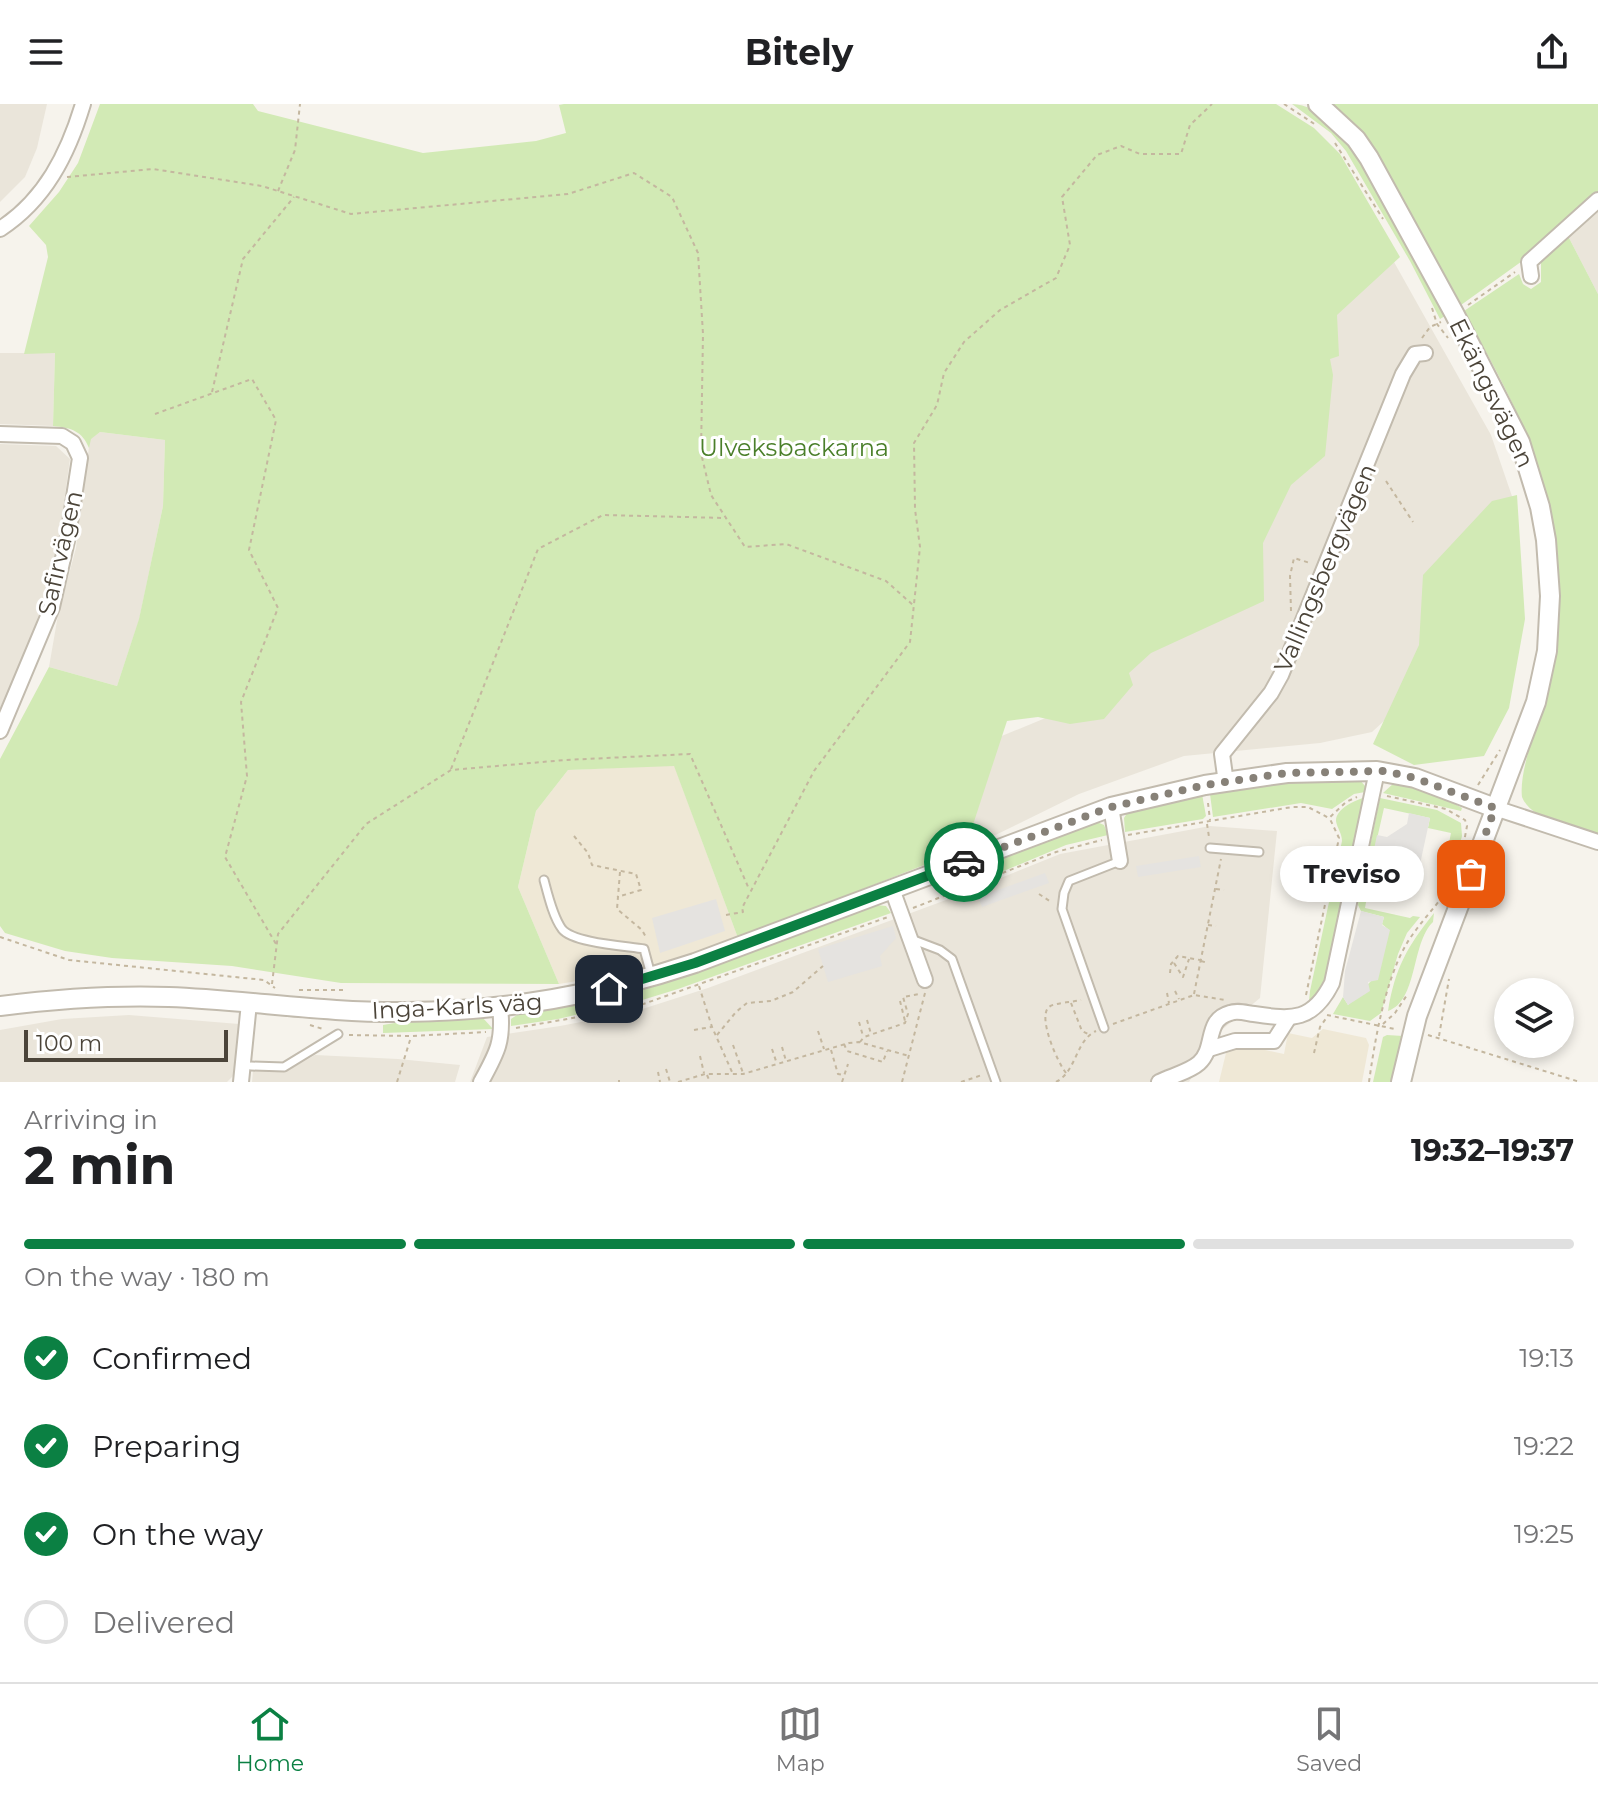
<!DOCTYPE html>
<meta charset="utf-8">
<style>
:root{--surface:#fff;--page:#f2f2f2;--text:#202124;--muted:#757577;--line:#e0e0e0;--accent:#0b8043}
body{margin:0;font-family:Montserrat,sans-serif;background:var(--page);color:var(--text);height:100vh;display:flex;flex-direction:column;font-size:30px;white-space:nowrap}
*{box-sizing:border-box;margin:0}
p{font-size:26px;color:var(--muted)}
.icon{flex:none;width:44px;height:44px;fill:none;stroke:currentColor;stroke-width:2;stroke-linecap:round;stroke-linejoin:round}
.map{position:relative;height:978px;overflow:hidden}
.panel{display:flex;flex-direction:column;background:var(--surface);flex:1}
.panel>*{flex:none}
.tools{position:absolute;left:1494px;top:874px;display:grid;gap:16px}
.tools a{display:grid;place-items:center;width:80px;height:80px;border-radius:50%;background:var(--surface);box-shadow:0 4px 12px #0003;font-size:40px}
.scale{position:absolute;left:24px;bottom:20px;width:204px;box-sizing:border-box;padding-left:8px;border:4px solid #4b4439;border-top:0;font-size:22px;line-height:28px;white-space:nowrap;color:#4b4439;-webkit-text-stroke:6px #fff;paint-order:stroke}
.pin{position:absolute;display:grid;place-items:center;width:68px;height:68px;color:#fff;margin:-34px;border-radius:16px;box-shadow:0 4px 12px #0006}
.courier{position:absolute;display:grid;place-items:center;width:80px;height:80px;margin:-40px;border:6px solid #0b8043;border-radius:50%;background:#fff;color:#222;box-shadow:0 2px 10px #0007}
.bubble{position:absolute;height:56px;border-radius:28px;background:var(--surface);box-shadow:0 4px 12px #0003;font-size:26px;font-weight:700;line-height:56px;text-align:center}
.head em{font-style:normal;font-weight:700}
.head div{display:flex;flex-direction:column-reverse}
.head{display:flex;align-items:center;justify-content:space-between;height:136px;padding:0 24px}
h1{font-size:52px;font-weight:700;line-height:60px}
.bar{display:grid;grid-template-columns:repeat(4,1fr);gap:12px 8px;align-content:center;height:96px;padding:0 24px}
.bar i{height:10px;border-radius:6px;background:var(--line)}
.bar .current{background:var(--accent)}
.bar p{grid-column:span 4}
ol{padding:0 24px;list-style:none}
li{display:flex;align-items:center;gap:24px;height:88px}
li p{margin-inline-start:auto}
li .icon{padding:8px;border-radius:50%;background:var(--accent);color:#fff;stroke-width:4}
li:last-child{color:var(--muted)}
li i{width:44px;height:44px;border:4px solid var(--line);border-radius:50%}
header{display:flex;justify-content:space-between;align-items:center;height:104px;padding:0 24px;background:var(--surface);font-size:36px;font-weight:700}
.menu{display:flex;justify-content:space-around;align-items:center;height:112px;border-top:2px solid var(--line);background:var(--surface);font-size:22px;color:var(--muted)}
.menu a{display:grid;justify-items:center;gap:4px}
.menu .current{color:var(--accent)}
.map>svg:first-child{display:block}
</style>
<header><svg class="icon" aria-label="menu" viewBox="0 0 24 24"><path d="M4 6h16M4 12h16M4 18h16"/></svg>Bitely<svg class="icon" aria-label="share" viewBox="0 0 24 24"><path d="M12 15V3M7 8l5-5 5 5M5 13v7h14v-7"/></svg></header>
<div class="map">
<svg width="1598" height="978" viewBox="0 0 1598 978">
<rect width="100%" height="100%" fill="#f6f3ec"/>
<g fill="#eae5da">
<path d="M0 0H47L37 44 25 73 0 98Z"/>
<path d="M1598 104V190L1568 132Z"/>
<path d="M1394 158 1491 331 1515 401 1457 550 1372 628 1320 639 1184 652 1079 690 971 743 980 641 1072 603 1261 269Z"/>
<path d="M0 249H55L53 322 0 320Z"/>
<path d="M100 328 165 336 163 402 139 516 117 582 49 563 58 511 76 444 90 335Z"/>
<path d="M0 340 56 342 70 355 61 420 49 478 29 541 0 604Z"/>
<path d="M1210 722 1277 727 1260 894 1218 929 1189 978H470L487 933 560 922 633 908 708 884 946 796 1060 750Z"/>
<path d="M129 911 239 920 235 970 227 978H0V926L62 915Z"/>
<path d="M315 951 398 955 460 961 455 978H252L253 967H287Z"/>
</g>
<g fill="#efe8d6">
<path d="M674 661 738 834 660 863 559 880 518 783 536 707 568 666Z"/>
<path d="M1323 925 1366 934 1369 941 1362 978H1219L1226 949 1232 944 1242 941 1284 950 1288 929 1312 934Z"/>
</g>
<g fill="#d2eab5">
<path d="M100 0H253L258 7 423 49 536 37 566 29 559 1 564 0H1276L1314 24 1340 50 1400 153 1337 211 1339 252 1330 255 1333 271 1325 352 1291 381 1263 439 1264 497 1151 549 1129 569 1133 581 1104 615 1070 620 1038 613 1007 617 965 745 738 834 674 662 568 666 536 707 518 783 559 880 341 879 232 862 112 854 65 847 5 829 0 822V655L49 563 117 582 139 515 163 402 165 336 100 328 91 335 89 344C82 327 72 324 53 322L55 249 24 250 48 153 46 141 29 122 59 88 78 59Z"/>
<path d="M1292 0C1320 0 1344 33 1361 55L1445 212 1440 215 1410 157 1346 47 1331 29Z"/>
<path d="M1332 0H1598V90L1546 140 1461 201 1386 67 1363 31Z"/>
<path d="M1568 132 1598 190V732C1575 721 1532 718 1522 693 1518 662 1547 598 1553 562 1565 491 1558 413 1532 345 1514 297 1488 252 1464 207L1519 170 1523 180 1531 185 1541 178V157Z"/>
<path d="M1517 391 1525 515 1509 604 1484 652 1414 661 1373 640 1419 541 1423 471 1492 397Z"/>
<path d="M1313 675H1359L1365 682V688L1354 690 1332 705 1301 699 1213 713 1210 690Z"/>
<path d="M1394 679C1417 684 1441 691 1462 704L1461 707 1383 689Z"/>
<path d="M1202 690 1206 712 1203 715 1125 728 1124 714 1129 706Z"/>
<path d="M1366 693 1331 858 1324 878 1311 899 1309 897 1310 887 1342 737C1342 729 1337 724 1336 717 1336 704 1356 696 1366 693Z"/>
<path d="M1380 694 1437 706 1461 719 1462 732 1450 777 1449 766 1452 751 1447 749 1451 729 1428 724 1430 714 1384 704 1374 748 1369 747Z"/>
<path d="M1097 718 1104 721 1108 731 1066 741 975 779 973 774 979 767 1009 748 1085 719Z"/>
<path d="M1360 786 1368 787 1365 804 1410 814 1413 812 1420 813 1407 829 1398 850 1381 909 1370 917 1333 910 1343 893 1348 901 1373 875 1389 826 1382 820 1384 813 1361 807 1358 801Z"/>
<path d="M876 801 886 802 891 809 678 885 639 897 636 887Z"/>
<path d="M1434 809 1433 818C1411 839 1418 897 1388 907 1395 864 1407 843 1434 809Z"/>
<path d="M629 889 631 898 558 915 511 922V915L520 909Z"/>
<path d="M482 913 493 925 383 929V921L412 916Z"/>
<path d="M1387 931 1403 932 1393 978H1373L1383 933Z"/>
</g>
<g fill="#e5e3e0">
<path d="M1409 709 1430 714 1417 774 1370 764 1377 731 1387 733 1407 720Z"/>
<path d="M1199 752 1201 763 1138 773 1136 762Z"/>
<path d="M1045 769 1049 779 982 803 978 793Z"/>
<path d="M716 795 725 827 660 849 652 814Z"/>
<path d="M1361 807 1384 813 1382 821 1390 826 1378 876 1368 878 1370 887 1348 901 1343 893 1345 867Z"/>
<path d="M893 822 896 834 880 852 882 862 828 878 818 845Z"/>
</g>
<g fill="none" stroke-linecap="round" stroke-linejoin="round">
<g stroke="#c2bbae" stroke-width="11">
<g id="service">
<path d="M1210 744 1259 748"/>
<path d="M544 776C548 791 553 813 562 825 573 839 626 842 644 845L651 871"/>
<path d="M911 835 940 846 952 855 996 978"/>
<path d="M1104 924 1062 805 1064 789 1069 777 1120 757"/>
<path d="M251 962 284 963 338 930"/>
</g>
</g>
<g stroke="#c2bbae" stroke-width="18">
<g id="minor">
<path d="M0 125C45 96 68 50 83 0"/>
<path d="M1531 172 1529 158 1598 96"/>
<path d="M0 330 62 332 73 339 80 354 68 432 52 503 0 627"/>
<path d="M1226 679 1222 650 1271 589 1281 571 1403 270 1415 250 1425 249"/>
<path d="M1111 703 1120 757"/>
<path d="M1495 704 1598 738"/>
<path d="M892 785 925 876"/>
<path d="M1209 945 1235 937H1274L1288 915"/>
<path d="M241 978 249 899"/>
<path d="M481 978C497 949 504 937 500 903"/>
<path d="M1159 978C1171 972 1189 968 1199 959 1216 944 1204 916 1230 909 1237 906 1246 909 1254 910 1293 916 1313 917 1332 879L1377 667"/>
</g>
</g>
<g stroke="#c2bbae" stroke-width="22">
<g id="tertiary">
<path d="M1318 0 1356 35 1369 54 1454 209 1520 338 1540 403 1546 436 1550 492 1547 547 1536 598 1417 912 1401 978"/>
<path d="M0 902C56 895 112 891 169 893 248 896 326 909 405 908 507 907 599 891 695 859L1111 703 1205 681 1287 669 1377 667 1415 674 1495 704"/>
</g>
</g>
<g stroke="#c4b79f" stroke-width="2" stroke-dasharray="4 4" stroke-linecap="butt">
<path d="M1284 0 1316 21"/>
<path d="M1335 39 1383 115"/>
<path d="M67 73 153 65 262 82 351 110 568 90 634 69 672 93 698 149 703 230 701 349 711 391 745 443 786 440 886 477 914 502"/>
<path d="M278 87 295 46 300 0"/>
<path d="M1468 201 1515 168"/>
<path d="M1432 204 1437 220 1448 234"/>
<path d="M1422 234 1430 223 1441 218"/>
<path d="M212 288 243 155 294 93"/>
<path d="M155 310 252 275 276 316 249 446 278 504 241 598 247 672 225 753 276 840"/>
<path d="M1386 377 1413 418"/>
<path d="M1291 507 1290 472 1294 454 1310 459"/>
<path d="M451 665 538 445 603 411 726 414"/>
<path d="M1478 681 1500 646"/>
<path d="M1387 692 1446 705 1465 716 1467 722 1464 738"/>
<path d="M1208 699 1210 716"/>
<path d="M1207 720 1209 733"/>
<path d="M1128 731 1292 703H1308L1329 714 1346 698 1357 693"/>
<path d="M574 732 588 749 592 761 636 770 641 786 617 793"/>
<path d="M620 768 617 805 642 826 647 835"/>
<path d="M1216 785 1224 786"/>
<path d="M1039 790 1051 798"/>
<path d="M913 804 1056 748 1102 736"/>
<path d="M726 811 743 808 742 804 814 667 910 538 920 443 915 405 914 339 937 301 944 269 964 238 1000 206 1056 174 1070 141 1062 93 1097 51 1121 42 1140 50H1181L1190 21 1212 0"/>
<path d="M1208 821 1216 822"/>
<path d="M0 833 69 856 264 876 275 884"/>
<path d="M1201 857 1208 859"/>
<path d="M1174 859 1183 873 1189 855"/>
<path d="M1170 869 1171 860 1178 852 1200 856"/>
<path d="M272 880 278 830 366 720 451 666 565 656 690 650 749 785"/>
<path d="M699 882 712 923 732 968"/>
<path d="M299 886H343"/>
<path d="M1175 887 1179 895"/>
<path d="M1167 889 1169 899"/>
<path d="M1194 890 1221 755"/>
<path d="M1306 891 1339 734 1330 715"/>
<path d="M900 897 905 917"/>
<path d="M1071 899 1082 927 1088 930"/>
<path d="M1327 911 1395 925"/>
<path d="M867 916 871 930"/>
<path d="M859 918 863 932"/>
<path d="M1113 920 1194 891 1225 896"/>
<path d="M1383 920 1395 909 1407 891"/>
<path d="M310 921 323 925"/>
<path d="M516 924 635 903 888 813"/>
<path d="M694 926 711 923"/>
<path d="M818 927 824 945"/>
<path d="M349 931 412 932 486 928"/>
<path d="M717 931 736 908 747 899 771 897 793 888 823 862"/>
<path d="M1428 931 1580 978"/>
<path d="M1439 932 1449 875"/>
<path d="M860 938 864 933 905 919 908 910 903 893 919 890"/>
<path d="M844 940 847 947 883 958 887 947"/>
<path d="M733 941 743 969"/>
<path d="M782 943 786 957"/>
<path d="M772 945 777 960"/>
<path d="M831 946 838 970 843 971"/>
<path d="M1314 949 1320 923 1327 913"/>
<path d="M700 952 704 969"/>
<path d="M666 965 670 978"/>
<path d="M658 968 660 978"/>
<path d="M1066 969C1058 959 1037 913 1049 903 1053 899 1073 898 1081 896"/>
<path d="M707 971 710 978"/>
<path d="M619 976V978"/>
<path d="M397 978 411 933"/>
<path d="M678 978 705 970H743L849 939 859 938 909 952"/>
<path d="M842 978 848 960"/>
<path d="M902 978 925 889"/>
<path d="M961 978 982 971"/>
<path d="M1056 978C1077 967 1075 937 1096 927"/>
<path d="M1369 978C1375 935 1385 876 1407 839 1418 821 1433 806 1445 789"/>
</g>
<use href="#service" stroke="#fff" stroke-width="7"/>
<use href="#minor" stroke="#fff" stroke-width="14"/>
<use href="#tertiary" stroke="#fff" stroke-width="18"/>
</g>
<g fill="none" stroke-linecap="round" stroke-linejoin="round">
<path stroke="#878178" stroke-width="8" stroke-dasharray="0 14.4" d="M964 758 1111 703 1205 681 1287 669 1385 667 1415 674 1495 704 1471 770"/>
<path stroke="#0b8043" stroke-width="10" d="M609 885 695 859 964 758"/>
</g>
<g text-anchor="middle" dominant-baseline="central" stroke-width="6" stroke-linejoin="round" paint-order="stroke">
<g font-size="24" fill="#4b4439" stroke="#fff">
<text transform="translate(1492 289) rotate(64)">Ekängsvägen</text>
<text transform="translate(60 449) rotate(-77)">Safirvägen</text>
<text transform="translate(1325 464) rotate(-67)">Vallingsbergvägen</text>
<text transform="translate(457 902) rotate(-3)">Inga-Karls väg</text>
</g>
<g font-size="24" fill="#4a7f2a" stroke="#fff">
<text x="794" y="343">Ulveksbackarna</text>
</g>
</g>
</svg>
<div class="tools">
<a><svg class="icon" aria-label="layers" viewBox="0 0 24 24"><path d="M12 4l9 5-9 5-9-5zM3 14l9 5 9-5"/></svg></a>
</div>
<div class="scale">100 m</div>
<div class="pin" style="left:1471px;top:770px;background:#ea580c"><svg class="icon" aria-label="bag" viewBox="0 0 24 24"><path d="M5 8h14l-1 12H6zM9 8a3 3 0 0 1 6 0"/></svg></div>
<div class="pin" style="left:609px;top:885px;background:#1f2937"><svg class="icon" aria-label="home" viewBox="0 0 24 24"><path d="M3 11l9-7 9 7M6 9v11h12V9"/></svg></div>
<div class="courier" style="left:964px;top:758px"><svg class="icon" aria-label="car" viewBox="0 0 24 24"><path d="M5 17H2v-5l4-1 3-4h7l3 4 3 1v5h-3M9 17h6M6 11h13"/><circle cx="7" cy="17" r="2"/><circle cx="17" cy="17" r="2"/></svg></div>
<div class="bubble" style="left:1280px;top:742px;width:144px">Treviso</div>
</div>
<section class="panel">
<div class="head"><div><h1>2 min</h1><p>Arriving in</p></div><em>19:32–19:37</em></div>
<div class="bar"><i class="current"></i><i class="current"></i><i class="current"></i><i></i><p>On the way · 180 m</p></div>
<ol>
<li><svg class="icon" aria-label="check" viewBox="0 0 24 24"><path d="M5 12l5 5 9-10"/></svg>Confirmed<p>19:13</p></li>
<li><svg class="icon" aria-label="check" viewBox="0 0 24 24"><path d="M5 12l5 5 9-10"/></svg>Preparing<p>19:22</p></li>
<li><svg class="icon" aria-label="check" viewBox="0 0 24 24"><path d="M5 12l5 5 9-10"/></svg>On the way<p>19:25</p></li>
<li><i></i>Delivered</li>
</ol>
</section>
<nav class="menu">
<a class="current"><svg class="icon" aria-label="home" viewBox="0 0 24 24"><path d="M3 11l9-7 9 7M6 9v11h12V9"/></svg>Home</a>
<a><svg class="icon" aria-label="map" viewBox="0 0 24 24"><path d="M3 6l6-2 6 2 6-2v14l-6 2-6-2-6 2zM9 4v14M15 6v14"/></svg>Map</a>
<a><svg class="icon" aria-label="saved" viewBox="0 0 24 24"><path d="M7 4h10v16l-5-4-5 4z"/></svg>Saved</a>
</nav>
